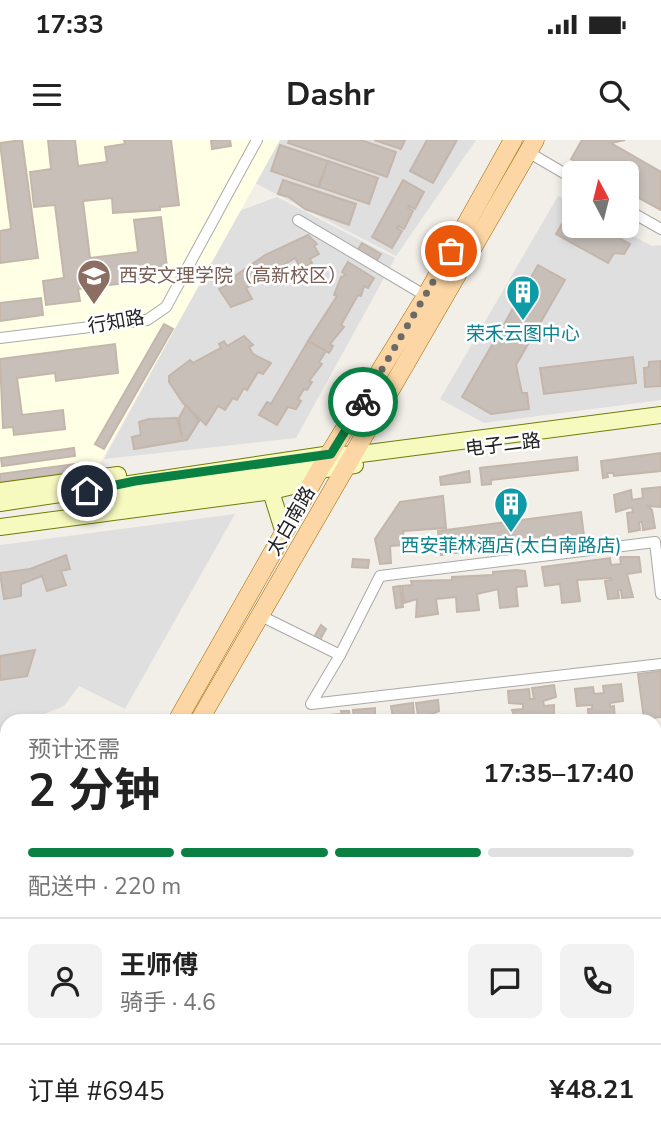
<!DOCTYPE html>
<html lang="zh">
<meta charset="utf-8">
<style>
:root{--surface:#fff;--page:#f2f2f2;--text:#222;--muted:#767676;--line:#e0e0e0;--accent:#0b8043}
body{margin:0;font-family:"Nunito Sans","Noto Sans SC",sans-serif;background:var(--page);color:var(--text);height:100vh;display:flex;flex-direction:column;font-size:26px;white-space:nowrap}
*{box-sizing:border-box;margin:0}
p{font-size:23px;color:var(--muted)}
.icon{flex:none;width:38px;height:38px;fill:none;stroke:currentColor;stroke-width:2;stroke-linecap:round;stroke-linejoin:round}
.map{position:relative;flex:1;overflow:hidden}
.side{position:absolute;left:0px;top:574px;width:662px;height:434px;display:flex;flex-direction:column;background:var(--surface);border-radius:21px 21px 0 0;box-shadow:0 4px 10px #0003}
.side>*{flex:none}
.needle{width:46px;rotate:353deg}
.fabs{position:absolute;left:562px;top:21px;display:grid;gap:14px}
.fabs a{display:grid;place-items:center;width:77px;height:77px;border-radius:10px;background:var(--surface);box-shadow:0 4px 10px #0003;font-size:35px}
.pin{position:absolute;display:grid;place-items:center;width:60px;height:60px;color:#fff;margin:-30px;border:4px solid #fff;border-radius:50%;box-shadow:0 2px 7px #0007}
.courier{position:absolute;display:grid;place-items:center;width:70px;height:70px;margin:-35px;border:5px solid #0b8043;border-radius:50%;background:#fff;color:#222;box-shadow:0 2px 9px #0007}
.head em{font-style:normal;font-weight:700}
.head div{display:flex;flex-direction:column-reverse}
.head{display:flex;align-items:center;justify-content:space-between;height:119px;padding:0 28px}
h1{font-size:46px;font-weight:700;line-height:52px}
.bar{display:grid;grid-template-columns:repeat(4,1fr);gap:10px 7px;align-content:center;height:84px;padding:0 28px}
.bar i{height:9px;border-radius:5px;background:var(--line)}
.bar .selected{background:var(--accent)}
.bar p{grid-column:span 4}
.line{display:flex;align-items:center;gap:18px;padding:0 28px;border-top:2px solid var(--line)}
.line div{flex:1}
.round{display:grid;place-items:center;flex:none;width:74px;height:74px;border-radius:10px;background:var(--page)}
.status{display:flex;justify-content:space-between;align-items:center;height:49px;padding:0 35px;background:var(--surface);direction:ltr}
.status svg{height:19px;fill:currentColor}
header{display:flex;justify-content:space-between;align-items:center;height:91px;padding:0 28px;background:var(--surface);font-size:32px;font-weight:700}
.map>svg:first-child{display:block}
</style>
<div class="status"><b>17:33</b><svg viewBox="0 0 49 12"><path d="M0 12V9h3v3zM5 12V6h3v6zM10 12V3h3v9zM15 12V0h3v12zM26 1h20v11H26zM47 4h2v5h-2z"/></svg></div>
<header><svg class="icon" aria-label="menu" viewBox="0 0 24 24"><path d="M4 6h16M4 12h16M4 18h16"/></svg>Dashr<svg class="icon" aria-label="search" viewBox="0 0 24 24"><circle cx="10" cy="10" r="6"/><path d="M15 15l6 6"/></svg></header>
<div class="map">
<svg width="661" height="1008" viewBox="0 0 661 1008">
<rect width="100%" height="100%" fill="#f2efe9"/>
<g fill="#e0dfdf">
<path d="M279 0H476L396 116 255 43Z"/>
<path d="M558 56 574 64V86H614L652 106 661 105V260L484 283 440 259Z"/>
<path d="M277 57 395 118 296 298 104 319 239 71Z"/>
<path d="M235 374 125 569 79 546 64 566 37 577 38 581H7V634L0 635V405Z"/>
<path d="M22 1001H335L336 1008H18Z"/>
</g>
<g fill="#ebdbe8">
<path d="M661 590V833L655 834 654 591Z"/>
<path d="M661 862V1008H338L337 1001H654V863Z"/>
</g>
<path fill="#ffffe5" d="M0 0H280L95 332 0 343Z"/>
<path fill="#88e0be" d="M7 650V779L0 792V663Z"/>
<g fill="#c7bfb8" stroke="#c4b6ab" stroke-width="2">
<path d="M22 0 38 118 0 123V91L11 89 0 3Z"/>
<path d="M48 0H75L78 26 107 22 105 7 125 4 124 0H171L179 65 160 67V70L113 73 112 58 83 61 90 118 138 112 134 80 161 77 167 127 140 130 142 141 78 149 80 161 46 165 43 141 64 138 55 65 34 67 30 32 51 29Z"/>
<path d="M211 0H230L231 6 212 9Z"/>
<path d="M289 0H361L396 12 387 37 288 3Z"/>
<path d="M374 0H405L401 9Z"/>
<path d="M427 0H457L433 43 410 31Z"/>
<path d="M582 0H625L611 3 661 32V70L626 51V33H596L571 19Z"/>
<path d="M280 5 328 21 318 47 271 31Z"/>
<path d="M328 21 378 38 369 64 319 47Z"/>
<path d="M283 40 356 64 349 85 305 69 289 57 278 54Z"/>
<path d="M403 40 424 52 415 69 409 66 408 68 413 71 404 89 398 86 397 88 402 91 392 108 372 97Z"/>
<path d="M570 70 574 72V86H598L630 104 624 114 614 113 608 123 556 94Z"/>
<path d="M308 95 317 104 314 106 319 114 310 119 312 123 301 129 295 118 281 127 283 130 246 148 252 159 231 167 219 149 230 143 228 141 265 115Z"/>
<path d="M362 103 381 114 376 122 357 111Z"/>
<path d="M348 122 374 138 368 148 364 146 361 156 358 155 341 185 344 187 330 204 333 206 329 213 308 201 337 156 334 155 341 137 346 135 342 132Z"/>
<path d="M538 125 565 140 516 225 522 253H527L529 269 491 274 462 257Z"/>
<path d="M41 158 43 175 0 181V163Z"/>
<path d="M164 184 173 189 104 309 95 304Z"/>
<path d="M244 196 253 205 249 207 253 214 271 223 263 234 258 232 247 250 244 248 237 260 233 258 225 270 218 266 206 285 183 263 169 242V236L190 220 193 223 221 208 219 204 224 201 227 206Z"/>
<path d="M308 201 326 211 319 222 322 224 309 241 312 242 307 250 304 249 298 259 301 261 296 269 288 267 277 285 259 275 267 262 271 264Z"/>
<path d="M115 204 118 233 56 241 55 233 17 238 22 275 63 270 65 289 14 295 13 287 3 288 0 219Z"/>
<path d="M633 217 636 243 544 254 540 228Z"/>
<path d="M660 221 661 246 645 247 644 228 649 227V222Z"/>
<path d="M186 265 199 281 187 300 134 309 132 297 141 295 139 282 149 279 177 278 182 297 179 278Z"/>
<path d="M74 308 75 316 2 326 1 318Z"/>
<path d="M661 313V331L614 336 613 333H607L608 337 603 338 601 321Z"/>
<path d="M577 317 578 330 491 340V344L482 345 480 328Z"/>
<path d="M90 322 92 330 0 342V334Z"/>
<path d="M469 331 470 342 441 345 440 337Z"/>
<path d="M661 347V367L648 366 652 370 655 388 643 390 642 382H639L640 390 629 392 627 373 633 372 632 367 616 372 614 355 631 350 632 360 643 358 642 349Z"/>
<path d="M443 356 446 388 403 391 404 405 390 406 391 423 380 424 375 399 400 362Z"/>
<path d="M581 372 584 396 441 415 438 391Z"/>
<path d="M66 415 70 429 61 431 66 445 47 451 42 436 21 444V456L4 459 0 433 30 429Z"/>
<path d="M620 417H639L641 432 627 434 633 457 622 458 621 450H618L619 458 608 459 605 441 612 440 611 438 577 440 580 461 562 463 560 444 545 446 542 427 610 418 611 425 621 424Z"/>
<path d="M353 419 369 420 368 428 352 427Z"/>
<path d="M516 430 525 431 527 446 516 447 518 466 500 468 498 449 477 454 479 470 457 472 456 457 436 459 438 474 416 477 417 459 404 463 402 446 412 445 411 441 452 440V437L493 435V432Z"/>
<path d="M400 446 403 467 396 468 393 447Z"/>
<path d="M321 485 326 489 320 500 314 497Z"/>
<path d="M35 510 27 536 0 540V516Z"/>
<path d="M661 531V577L644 579 638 534Z"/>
<path d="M621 544 623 561 610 563V567L614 566 615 581H589L588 569H592V565L577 566 575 549 593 547 594 554 604 553 603 546Z"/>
<path d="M554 545 556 557 543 561 544 566 554 565V578L548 581H516L512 570 523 569V564L509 563 508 551 529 549 530 559H534L532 548Z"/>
<path d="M438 560 439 571 427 576V581H438H407L406 578H393L391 566 413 563 414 576 418 575 416 563Z"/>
<path d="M375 568V580L354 581 353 570Z"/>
<path d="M341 571H349L350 581H329V575L342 574Z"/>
<rect x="654" y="890" width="7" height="82"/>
<path d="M380 1001H391L392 1008H380Z"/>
<path d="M391 1001H478V1008H392Z"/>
<path d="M125 1004 129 1007 156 1004V1008H117Z"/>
</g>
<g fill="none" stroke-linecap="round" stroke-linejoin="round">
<g stroke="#a9a9a9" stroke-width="12">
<g id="street">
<path d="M528 12 574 39"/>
<path d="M626 69 661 89"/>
<path d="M298 80 426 156"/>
<path d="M0 198 147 180 166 167 257 0"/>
<path d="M661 454 655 402 380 436 340 515 311 564 661 524"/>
<path d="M259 475 340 515"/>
<path d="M495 1001 496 1008"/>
<path d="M607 1008 661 1001"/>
</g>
</g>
<g stroke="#707d05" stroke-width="18">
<g id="secondary">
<path d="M268 342 284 393"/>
<path d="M0 351 118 335"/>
<path d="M86 362 355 325"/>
<path d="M0 363 331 314 353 315 661 275"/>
<path d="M0 387 272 351 309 342"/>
<path d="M0 819 7 818"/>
<path d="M0 832 7 830"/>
<path d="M654 850H661"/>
</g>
</g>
<g stroke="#a06b00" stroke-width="19">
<g id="primary">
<path d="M177 581 320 329 426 156 513 0"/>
<path d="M199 581 535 0"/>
<path d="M0 891 7 879"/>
<path d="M0 926 7 914"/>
</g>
</g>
<use href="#street" stroke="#fff" stroke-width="10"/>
<use href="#secondary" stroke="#f7fabf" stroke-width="16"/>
<use href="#primary" stroke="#fcd6a4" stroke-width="18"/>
</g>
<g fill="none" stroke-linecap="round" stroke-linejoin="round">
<path stroke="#6b6a68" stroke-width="7" stroke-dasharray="0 12.6" d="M363 262 451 111"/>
<path stroke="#0b8043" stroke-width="9" d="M87 351 135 341 331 314 363 262"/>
</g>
<defs>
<g id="university-pin" transform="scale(1.75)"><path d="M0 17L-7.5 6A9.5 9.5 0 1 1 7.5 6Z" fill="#8d6e63" stroke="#fff"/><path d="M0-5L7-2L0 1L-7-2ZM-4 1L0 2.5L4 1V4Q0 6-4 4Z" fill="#fff"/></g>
<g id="building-pin" transform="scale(1.75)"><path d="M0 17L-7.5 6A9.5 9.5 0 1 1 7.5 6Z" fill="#0f9aa8" stroke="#fff"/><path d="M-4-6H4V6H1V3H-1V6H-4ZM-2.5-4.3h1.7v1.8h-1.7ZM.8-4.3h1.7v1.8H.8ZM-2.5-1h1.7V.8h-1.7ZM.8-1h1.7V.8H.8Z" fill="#fff"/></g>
</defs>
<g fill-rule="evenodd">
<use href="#university-pin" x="94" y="136"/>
<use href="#building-pin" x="523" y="152"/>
<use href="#building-pin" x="511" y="364"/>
</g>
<g text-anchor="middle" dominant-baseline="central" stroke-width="5" stroke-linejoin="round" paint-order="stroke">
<g font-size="19" fill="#785e54" stroke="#fff" text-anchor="start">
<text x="119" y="136">西安文理学院（高新校区）</text>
</g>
<g font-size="19" fill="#222" stroke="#fff">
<text transform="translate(116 182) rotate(-10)">行知路</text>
<text transform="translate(503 305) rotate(-7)">电子二路</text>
<text transform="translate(291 381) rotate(-60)">太白南路</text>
</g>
<g font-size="19" fill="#0d838f" stroke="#fff">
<text x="523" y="194">荣禾云图中心</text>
<text x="511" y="406">西安菲林酒店(太白南路店)</text>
</g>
</g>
</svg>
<div class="fabs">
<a><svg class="needle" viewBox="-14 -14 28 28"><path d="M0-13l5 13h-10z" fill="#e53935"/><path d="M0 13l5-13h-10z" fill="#767676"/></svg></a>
</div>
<div class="pin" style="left:451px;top:111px;background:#ea580c"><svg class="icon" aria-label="bag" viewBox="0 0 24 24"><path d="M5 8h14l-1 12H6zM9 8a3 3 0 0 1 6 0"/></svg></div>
<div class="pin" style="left:87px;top:351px;background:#1f2937"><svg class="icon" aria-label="home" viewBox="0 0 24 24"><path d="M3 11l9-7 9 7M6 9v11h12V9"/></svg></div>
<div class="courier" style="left:363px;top:262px"><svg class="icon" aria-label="bike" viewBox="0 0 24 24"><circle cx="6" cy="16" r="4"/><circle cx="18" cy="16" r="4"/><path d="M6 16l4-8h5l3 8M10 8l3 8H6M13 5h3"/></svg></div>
<section class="side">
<div class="head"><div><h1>2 分钟</h1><p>预计还需</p></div><em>17:35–17:40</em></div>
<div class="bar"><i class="selected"></i><i class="selected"></i><i class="selected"></i><i></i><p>配送中 · 220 m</p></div>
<div class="line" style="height:126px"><a class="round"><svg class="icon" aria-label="person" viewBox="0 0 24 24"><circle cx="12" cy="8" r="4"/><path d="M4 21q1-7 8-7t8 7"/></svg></a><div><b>王师傅</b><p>骑手 · 4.6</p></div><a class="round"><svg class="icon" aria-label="chat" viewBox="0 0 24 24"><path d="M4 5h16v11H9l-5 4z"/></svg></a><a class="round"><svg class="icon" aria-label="phone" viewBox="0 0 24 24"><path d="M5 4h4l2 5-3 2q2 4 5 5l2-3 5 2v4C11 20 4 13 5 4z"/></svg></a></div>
<div class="line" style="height:91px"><div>订单 #6945</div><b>¥48.21</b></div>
</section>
</div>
